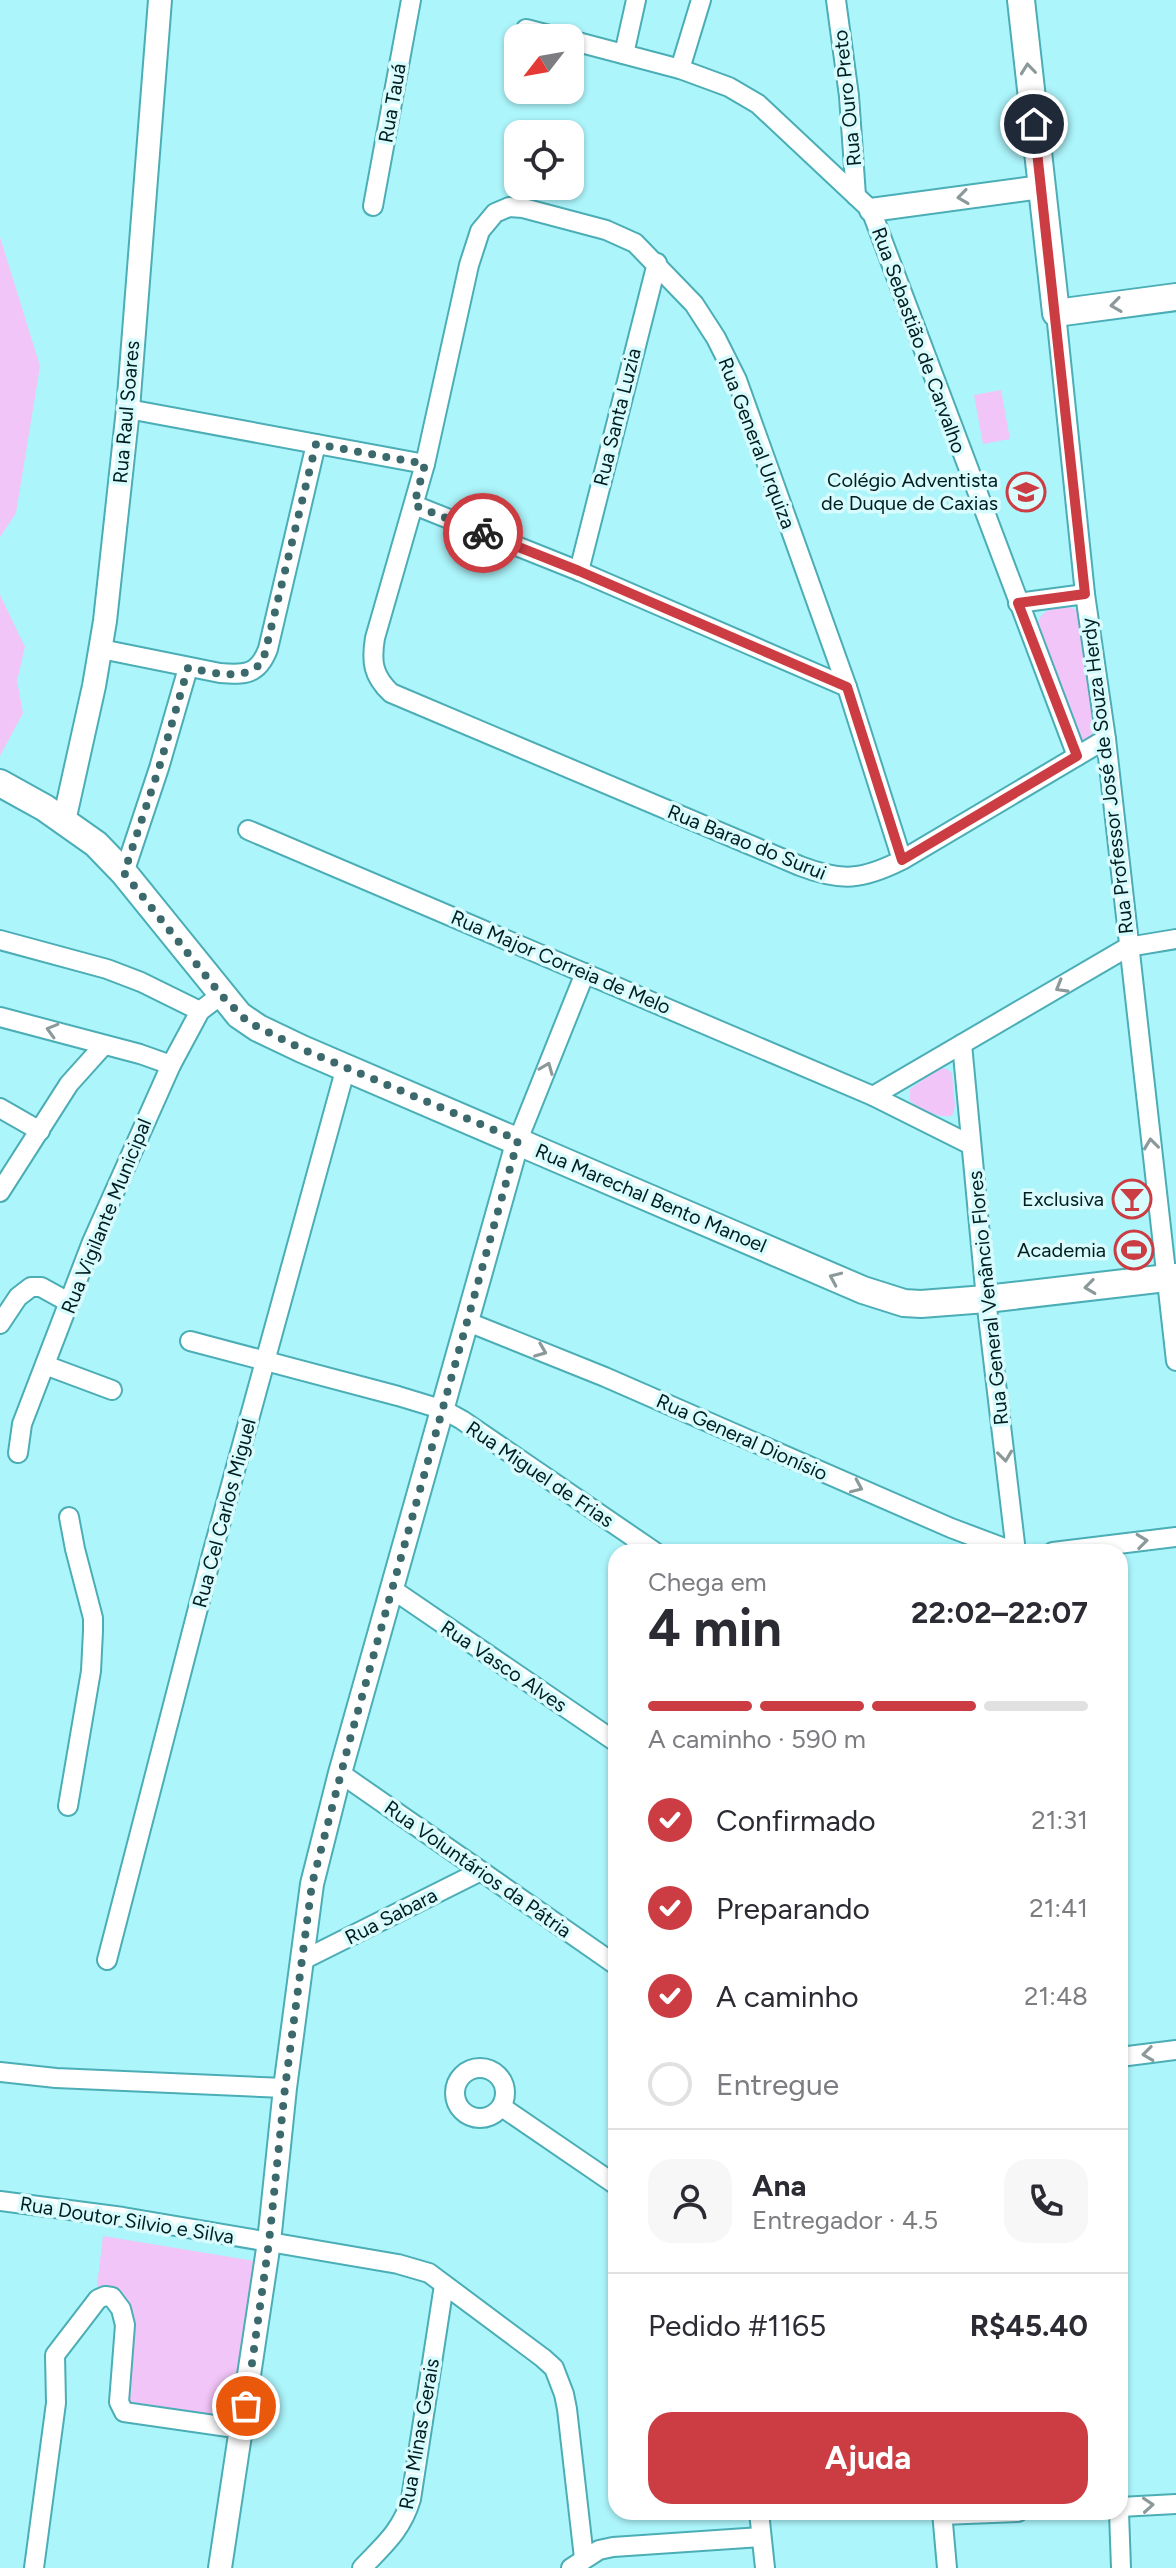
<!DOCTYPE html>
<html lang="pt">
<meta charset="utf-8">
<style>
:root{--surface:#fff;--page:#f7f7f7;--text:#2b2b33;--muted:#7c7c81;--line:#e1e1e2;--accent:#cc3c43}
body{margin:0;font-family:Figtree,sans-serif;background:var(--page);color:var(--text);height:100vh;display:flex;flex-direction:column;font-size:30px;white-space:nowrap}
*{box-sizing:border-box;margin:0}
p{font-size:26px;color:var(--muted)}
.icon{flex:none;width:44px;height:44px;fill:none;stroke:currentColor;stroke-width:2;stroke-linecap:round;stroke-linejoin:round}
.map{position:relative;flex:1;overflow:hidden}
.drawer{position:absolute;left:608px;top:1544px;width:520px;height:976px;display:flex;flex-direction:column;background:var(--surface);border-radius:24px;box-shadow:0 2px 6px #0004}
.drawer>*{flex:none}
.needle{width:52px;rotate:239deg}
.buttons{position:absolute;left:504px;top:24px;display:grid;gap:16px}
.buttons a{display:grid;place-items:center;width:80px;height:80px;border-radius:16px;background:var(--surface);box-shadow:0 2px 6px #0004;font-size:40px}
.pin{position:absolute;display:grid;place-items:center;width:68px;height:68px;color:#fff;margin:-34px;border:4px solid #fff;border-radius:50%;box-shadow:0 2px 8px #0007}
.courier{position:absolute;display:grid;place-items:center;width:80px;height:80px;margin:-40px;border:6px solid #cc3c43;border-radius:50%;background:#fff;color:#222;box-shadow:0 2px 10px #0007}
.summary em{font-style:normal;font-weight:700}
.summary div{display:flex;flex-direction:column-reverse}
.summary{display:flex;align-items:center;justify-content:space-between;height:136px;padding:0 40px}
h1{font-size:52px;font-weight:700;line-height:60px}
.bar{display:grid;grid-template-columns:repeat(4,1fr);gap:12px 8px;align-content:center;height:96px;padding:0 40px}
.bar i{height:10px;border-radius:6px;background:var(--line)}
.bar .current{background:var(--accent)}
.bar p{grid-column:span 4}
.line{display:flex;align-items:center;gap:20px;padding:0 40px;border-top:2px solid var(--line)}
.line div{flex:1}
.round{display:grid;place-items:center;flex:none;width:84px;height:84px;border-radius:24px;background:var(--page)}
ol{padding:0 40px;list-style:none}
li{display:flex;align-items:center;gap:24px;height:88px}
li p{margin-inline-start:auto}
li .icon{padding:8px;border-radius:50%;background:var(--accent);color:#fff;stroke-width:4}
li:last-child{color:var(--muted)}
li i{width:44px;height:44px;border:4px solid var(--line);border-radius:50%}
.primary-button{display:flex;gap:16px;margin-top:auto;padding:16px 40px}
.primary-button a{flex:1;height:92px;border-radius:24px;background:var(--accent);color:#fff;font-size:32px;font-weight:700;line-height:92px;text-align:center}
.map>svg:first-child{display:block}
</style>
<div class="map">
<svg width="1176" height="2568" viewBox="0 0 1176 2568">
<rect width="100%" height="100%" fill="#acf5fb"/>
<g fill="#f2c5f8">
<path d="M0 237 40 366 16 513 0 537Z"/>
<path d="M1001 390 1010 439 983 444 974 395Z"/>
<path d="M0 595 25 647 17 681 23 713 0 756Z"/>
<path d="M1065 605 1077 610 1080 617 1094 727 1092 736 1082 741 1078 739 1036 629C1039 612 1049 608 1065 605Z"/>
<path d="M940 1068 947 1069 952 1073 955 1107 952 1116C937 1118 921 1110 910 1101V1089Z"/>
<path d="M103 2236 260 2262 237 2420 126 2407 113 2291 97 2286Z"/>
</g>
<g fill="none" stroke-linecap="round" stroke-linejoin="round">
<g stroke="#4badb5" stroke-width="22">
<g id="minor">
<path d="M836 0 849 96 856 196"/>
<path d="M526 29 561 38"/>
<path d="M570 40 680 69 729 87 758 104 871 210 1077 756"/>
<path d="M624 54 636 0"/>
<path d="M680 69 701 0"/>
<path d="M373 206 411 0"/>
<path d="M1056 313 1085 594 1106 739 1176 1361"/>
<path d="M128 409 425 464"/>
<path d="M414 505 579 571 847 687"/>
<path d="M579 571 657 263"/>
<path d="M1018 603 1085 594"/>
<path d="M101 649 220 673C245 675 258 675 268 649L316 444"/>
<path d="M248 830 873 1096 971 1145"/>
<path d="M902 860 847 687 737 380 716 338 694 304 635 243 606 230 523 208 509 207 495 213 480 231 469 265 425 464 375 638C371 662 373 676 391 693L800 866C842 882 862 880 902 860L1106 739"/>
<path d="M124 873 159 768 188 668"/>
<path d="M0 940 107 969 141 982 200 1011"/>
<path d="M0 1017 140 1054 171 1065"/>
<path d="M962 1044 986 1299 1016 1552"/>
<path d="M873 1096 1128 947 1176 939"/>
<path d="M0 1108 40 1131"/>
<path d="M518 1140 585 973"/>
<path d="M0 1192 69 1084 104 1045"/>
<path d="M468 1322 605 1377 951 1528 1015 1552"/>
<path d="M0 1324 18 1297 31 1287H41L70 1303"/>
<path d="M190 1341 398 1396 444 1410 462 1420 655 1552"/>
<path d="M45 1365 112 1390"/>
<path d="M18 1453 22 1424 92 1242 171 1065 200 1011 221 995"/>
<path d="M1053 1552 1176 1537"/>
<path d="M392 1589 616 1742"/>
<path d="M340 1773 616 1965"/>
<path d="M68 1806 91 1671 93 1631V1618L75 1549 69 1517"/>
<path d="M107 1960 212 1554 346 1067"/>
<path d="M303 1960 479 1872"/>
<path d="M1120 2057 1176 2050"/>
<circle cx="480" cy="2093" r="25"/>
<path d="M0 2072 56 2078 285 2088"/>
<path d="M502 2107 616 2185"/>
<path d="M0 2201 123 2217 398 2264 429 2273 543 2358 554 2368 564 2394 567 2409 584 2558"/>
<path d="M1120 2507 1176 2504"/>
<path d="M759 2512 765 2568"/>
<path d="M942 2512 947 2568"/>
<path d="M1119 2512 1121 2568"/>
<path d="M942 2515 1018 2512"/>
<path d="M34 2568 56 2403 55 2355 98 2299 105 2296 112 2297 121 2309 125 2325 119 2402 124 2412 242 2429"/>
<path d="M362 2568C384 2545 402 2530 411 2499L444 2285"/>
<path d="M571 2568 599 2550 613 2547 761 2537"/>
</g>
</g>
<g stroke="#4badb5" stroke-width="26">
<g id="tertiary">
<path d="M871 210 1041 187"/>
<path d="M64 821 94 686 105 621 128 409 160 0"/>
<path d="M220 2568 269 2242 285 2088 312 1884 340 1773 518 1140"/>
</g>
</g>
<g stroke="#4badb5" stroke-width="30">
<g id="secondary">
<path d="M1021 0 1056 313 1176 297"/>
<path d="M0 783 45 808 96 844 124 873 239 1015 258 1028 302 1049 863 1290 904 1303 921 1304 986 1299 1176 1277"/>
</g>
</g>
<use href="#minor" stroke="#fff" stroke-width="18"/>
<use href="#tertiary" stroke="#fff" stroke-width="22"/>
<use href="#secondary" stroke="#fff" stroke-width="26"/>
</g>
<defs><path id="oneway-chevron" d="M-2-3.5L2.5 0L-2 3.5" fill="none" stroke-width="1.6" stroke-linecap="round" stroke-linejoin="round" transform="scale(2)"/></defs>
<g stroke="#8c999a">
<use href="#oneway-chevron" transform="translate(1028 69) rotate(-96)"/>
<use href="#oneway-chevron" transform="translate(963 197) rotate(172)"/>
<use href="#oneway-chevron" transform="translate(1116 305) rotate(172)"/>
<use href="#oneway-chevron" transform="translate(1061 987) rotate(150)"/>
<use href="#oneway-chevron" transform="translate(52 1030) rotate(-164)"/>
<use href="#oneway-chevron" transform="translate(547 1068) rotate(-68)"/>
<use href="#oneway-chevron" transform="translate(1151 1144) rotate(-97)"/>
<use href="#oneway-chevron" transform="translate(835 1278) rotate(-156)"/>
<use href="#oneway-chevron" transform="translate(1090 1287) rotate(173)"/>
<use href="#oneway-chevron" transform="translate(541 1351) rotate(22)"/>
<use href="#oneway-chevron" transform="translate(1005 1456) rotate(83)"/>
<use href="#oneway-chevron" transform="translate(857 1487) rotate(24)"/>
<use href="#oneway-chevron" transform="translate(1142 1541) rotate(-7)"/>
<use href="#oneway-chevron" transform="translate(1148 2054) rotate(173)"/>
<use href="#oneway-chevron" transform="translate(1148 2505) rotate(-4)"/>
</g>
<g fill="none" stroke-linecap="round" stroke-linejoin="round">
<path stroke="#3c696c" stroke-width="8" stroke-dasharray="0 14.4" d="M246 2406 269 2242 285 2088 312 1884 349 1743 518 1140 302 1049 248 1022 221 995 124 873 159 768 188 668C212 672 245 683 263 661L316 444 425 464 414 505 483 533"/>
<path stroke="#cc3c43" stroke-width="10" d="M483 533 579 571 847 687 902 860 1077 756 1018 603 1085 594 1034 124"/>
</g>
<defs>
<g id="school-ring" transform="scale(2)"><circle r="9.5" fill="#d8fbfe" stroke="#cc3c43" stroke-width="1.5"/><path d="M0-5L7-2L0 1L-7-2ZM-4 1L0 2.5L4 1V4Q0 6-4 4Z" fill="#cc3c43"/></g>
<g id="bar-ring" transform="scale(2)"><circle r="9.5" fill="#d8fbfe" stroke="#cc3c43" stroke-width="1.5"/><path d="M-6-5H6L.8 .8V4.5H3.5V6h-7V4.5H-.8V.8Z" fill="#cc3c43"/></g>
<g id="stadium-ring" transform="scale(2)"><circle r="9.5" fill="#d8fbfe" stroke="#cc3c43" stroke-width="1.5"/><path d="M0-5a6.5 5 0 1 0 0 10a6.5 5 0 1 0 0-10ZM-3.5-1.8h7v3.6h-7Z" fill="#cc3c43"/></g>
</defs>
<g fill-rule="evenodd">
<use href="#school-ring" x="1026" y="492"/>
<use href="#bar-ring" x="1132" y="1199"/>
<use href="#stadium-ring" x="1134" y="1250"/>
</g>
<g text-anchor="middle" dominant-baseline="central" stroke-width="7" stroke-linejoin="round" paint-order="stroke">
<g font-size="20" fill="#001d1f" stroke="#d8fbfe">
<text transform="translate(847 98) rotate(-96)">Rua Ouro Preto</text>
<text transform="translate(392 103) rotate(-80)">Rua Tauá</text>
<text transform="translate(919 340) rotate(70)">Rua Sebastião de Carvalho</text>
<text transform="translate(126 412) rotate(-85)">Rua Raul Soares</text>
<text transform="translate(617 417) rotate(-76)">Rua Santa Luzia</text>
<text transform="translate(757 443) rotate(69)">Rua General Urquiza</text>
<text transform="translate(1107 776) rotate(-97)">Rua Professor José de Souza Herdy</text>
<text transform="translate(747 842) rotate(22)">Rua Barao do Surui</text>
<text transform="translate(561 962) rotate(23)">Rua Major Correia de Melo</text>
<text transform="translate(651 1198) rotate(23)">Rua Marechal Bento Manoel</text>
<text transform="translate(106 1216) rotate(-68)">Rua Vigilante Municipal</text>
<text transform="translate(988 1298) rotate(-96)">Rua General Venâncio Flores</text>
<text transform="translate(742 1437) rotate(24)">Rua General Dionísio</text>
<text transform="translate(540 1474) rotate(34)">Rua Miguel de Frias</text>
<text transform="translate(224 1513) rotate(-75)">Rua Cel Carlos Miguel</text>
<text transform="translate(504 1666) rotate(34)">Rua Vasco Alves</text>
<text transform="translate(478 1869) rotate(35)">Rua Voluntários da Pátria</text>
<text transform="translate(391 1916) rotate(-27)">Rua Sabara</text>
<text transform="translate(127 2220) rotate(9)">Rua Doutor Silvio e Silva</text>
<text transform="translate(419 2434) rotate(-80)">Rua Minas Gerais</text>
</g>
<g font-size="20" fill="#001d1f" stroke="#d8fbfe" text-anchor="end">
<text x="998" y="480">Colégio Adventista<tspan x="998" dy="23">de Duque de Caxias</tspan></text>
<text x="1104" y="1199">Exclusiva</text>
<text x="1106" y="1250">Academia</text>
</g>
</g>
</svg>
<div class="buttons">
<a><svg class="needle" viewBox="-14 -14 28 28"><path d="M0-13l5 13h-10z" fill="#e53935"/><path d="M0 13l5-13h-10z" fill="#7c7c81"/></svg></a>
<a><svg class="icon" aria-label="locate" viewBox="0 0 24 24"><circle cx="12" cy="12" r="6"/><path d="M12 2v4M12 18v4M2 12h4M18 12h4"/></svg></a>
</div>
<div class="pin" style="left:246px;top:2406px;background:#ea580c"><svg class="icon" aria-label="bag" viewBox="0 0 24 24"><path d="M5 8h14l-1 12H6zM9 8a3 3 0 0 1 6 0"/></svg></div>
<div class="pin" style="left:1034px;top:124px;background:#1f2937"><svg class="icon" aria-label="home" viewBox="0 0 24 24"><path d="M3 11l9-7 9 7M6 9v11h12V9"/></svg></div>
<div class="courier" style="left:483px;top:533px"><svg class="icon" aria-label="bike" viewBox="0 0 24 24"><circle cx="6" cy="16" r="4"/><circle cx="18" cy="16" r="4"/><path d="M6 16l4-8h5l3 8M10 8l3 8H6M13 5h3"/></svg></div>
<section class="drawer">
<div class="summary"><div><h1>4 min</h1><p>Chega em</p></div><em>22:02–22:07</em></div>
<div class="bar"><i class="current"></i><i class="current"></i><i class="current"></i><i></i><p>A caminho · 590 m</p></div>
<ol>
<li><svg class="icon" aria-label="check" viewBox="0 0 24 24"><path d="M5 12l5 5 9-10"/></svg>Confirmado<p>21:31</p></li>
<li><svg class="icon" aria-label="check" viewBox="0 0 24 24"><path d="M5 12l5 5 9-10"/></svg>Preparando<p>21:41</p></li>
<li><svg class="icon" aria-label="check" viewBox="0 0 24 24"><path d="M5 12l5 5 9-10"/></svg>A caminho<p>21:48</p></li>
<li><i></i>Entregue</li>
</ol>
<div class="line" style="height:144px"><a class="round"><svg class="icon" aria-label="person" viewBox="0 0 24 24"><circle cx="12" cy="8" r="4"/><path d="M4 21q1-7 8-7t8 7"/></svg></a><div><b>Ana</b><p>Entregador · 4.5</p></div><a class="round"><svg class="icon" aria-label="phone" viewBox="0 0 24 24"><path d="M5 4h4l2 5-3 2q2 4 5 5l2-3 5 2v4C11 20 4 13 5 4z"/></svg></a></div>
<div class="line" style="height:104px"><div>Pedido #1165</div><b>R$45.40</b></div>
<div class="primary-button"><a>Ajuda</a></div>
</section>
</div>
